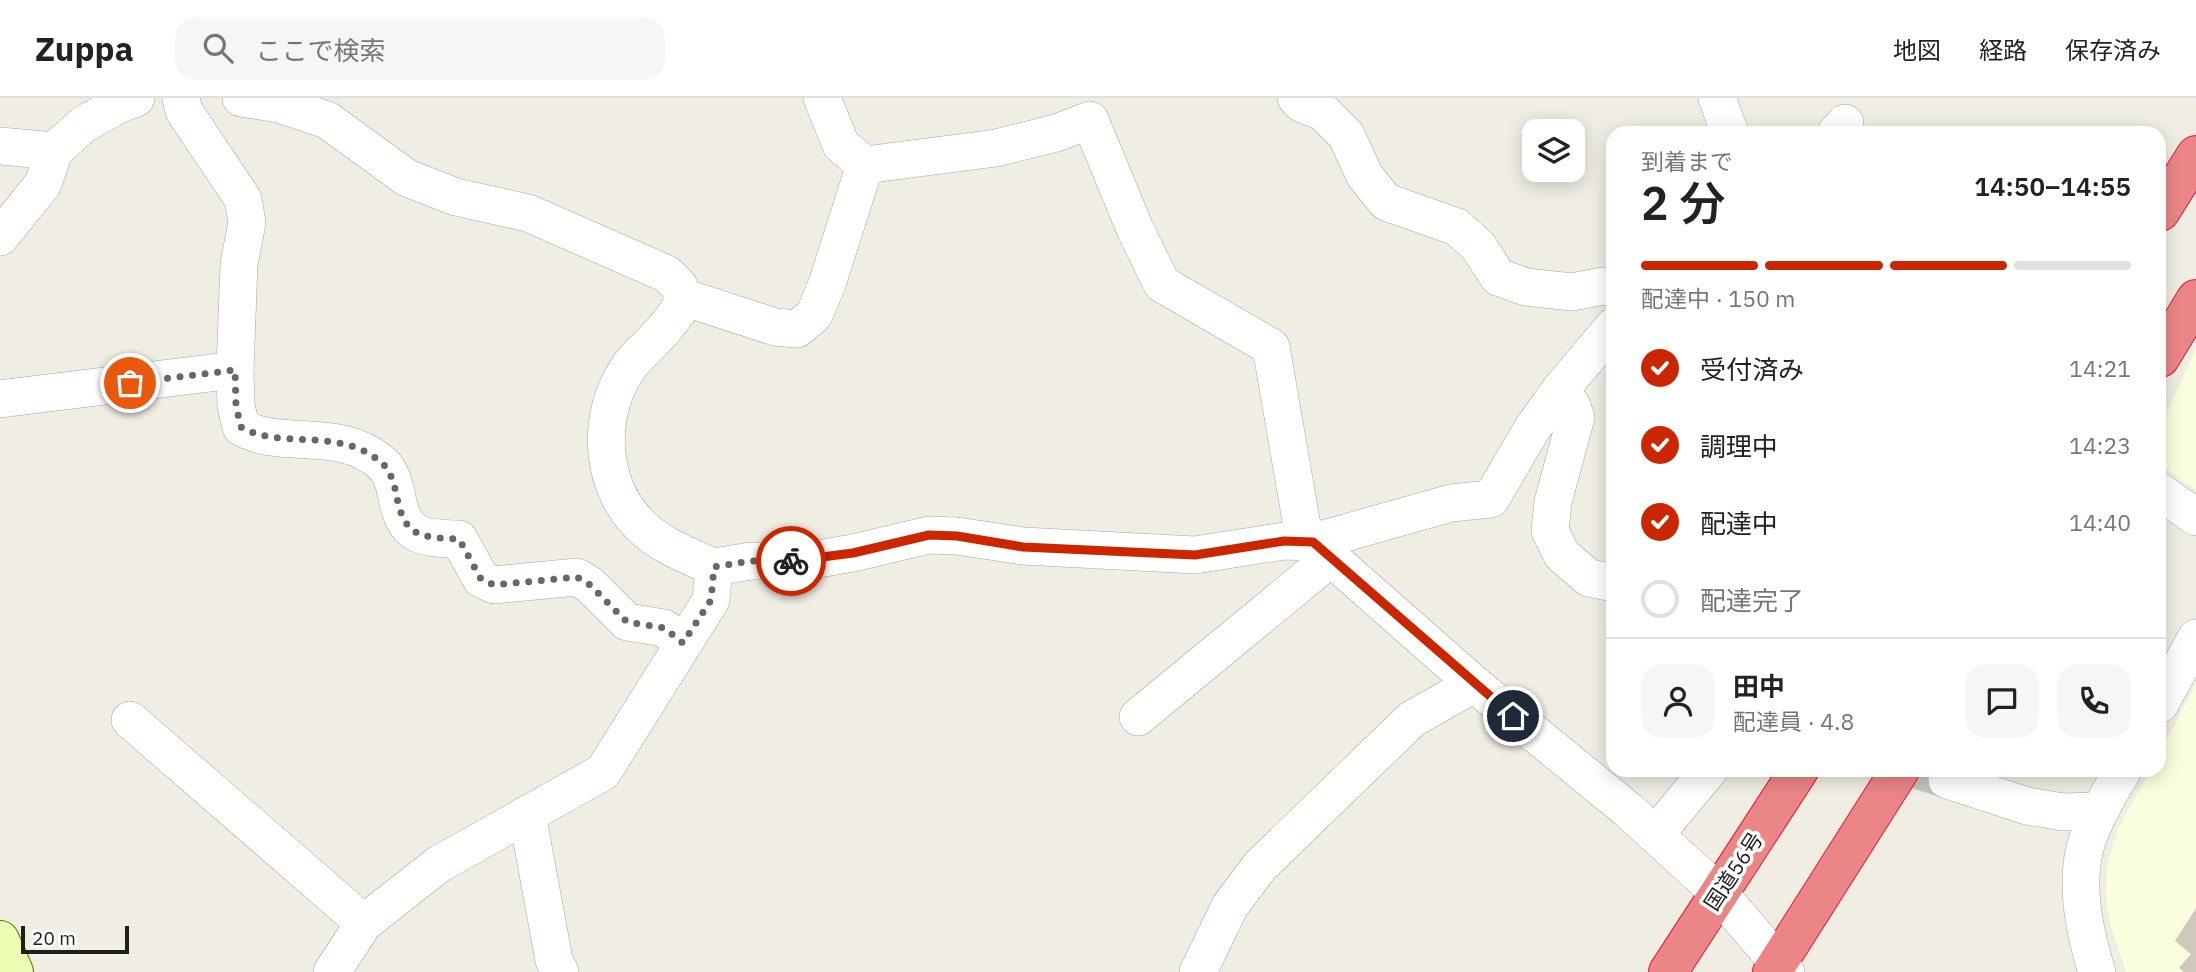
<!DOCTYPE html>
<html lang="ja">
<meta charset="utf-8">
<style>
:root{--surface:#fff;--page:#f6f6f6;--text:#222;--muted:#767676;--line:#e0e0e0;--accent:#cc2600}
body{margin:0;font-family:"IBM Plex Sans","Noto Sans JP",sans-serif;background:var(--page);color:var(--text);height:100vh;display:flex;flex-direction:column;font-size:26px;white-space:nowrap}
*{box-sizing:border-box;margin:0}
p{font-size:23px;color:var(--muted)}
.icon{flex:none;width:38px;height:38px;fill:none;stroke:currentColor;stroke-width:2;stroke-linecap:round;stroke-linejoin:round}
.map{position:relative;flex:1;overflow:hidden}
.details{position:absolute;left:1606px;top:28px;width:560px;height:651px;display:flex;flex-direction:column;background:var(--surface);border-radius:21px;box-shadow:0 4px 18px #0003}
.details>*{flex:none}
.fabs{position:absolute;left:1522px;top:21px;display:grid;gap:14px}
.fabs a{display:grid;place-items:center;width:63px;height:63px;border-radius:14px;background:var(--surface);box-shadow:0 4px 18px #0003;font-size:35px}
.scale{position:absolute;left:21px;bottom:18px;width:108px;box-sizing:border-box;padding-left:7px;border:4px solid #1e1e1e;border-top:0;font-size:19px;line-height:24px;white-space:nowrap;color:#1e1e1e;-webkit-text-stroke:5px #fff;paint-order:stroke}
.pin{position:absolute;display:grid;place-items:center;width:60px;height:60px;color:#fff;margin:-30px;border:4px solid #fff;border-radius:50%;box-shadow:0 2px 7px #0007}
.courier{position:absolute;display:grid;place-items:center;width:70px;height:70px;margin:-35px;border:5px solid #cc2600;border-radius:50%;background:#fff;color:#222;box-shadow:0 2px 9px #0007}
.summary em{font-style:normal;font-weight:600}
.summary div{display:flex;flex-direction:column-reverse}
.summary{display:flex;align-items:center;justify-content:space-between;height:119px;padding:0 35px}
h1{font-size:46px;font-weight:600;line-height:52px}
.bar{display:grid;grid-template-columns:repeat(4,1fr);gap:10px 7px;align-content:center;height:84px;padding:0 35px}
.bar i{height:9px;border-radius:5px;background:var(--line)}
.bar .current{background:var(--accent)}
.bar p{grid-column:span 4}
.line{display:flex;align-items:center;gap:18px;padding:0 35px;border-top:2px solid var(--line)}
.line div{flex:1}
.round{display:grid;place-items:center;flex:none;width:74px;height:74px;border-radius:21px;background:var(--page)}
ol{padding:0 35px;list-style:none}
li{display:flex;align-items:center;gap:21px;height:77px}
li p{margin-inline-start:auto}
li .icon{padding:7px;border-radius:50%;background:var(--accent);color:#fff;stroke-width:4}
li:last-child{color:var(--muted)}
li i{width:38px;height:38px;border:4px solid var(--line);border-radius:50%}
header{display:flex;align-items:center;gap:42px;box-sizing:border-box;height:98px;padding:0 35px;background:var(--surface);border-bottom:2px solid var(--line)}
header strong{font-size:33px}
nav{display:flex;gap:38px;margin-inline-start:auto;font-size:24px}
.search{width:490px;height:63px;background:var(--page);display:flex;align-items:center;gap:18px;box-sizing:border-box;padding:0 24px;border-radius:21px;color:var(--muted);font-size:26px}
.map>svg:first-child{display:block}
</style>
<header>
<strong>Zuppa</strong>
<div class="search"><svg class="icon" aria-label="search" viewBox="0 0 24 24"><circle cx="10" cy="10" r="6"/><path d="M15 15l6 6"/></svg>ここで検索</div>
<nav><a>地図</a><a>経路</a><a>保存済み</a></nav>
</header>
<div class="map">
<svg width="2196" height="874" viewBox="0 0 2196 874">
<rect width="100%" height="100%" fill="#f0eee3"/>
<g fill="#f9ffdd">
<path d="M2196 250V392L2160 366V331Z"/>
<path d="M2196 586V874H2126L2110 826 2106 798 2107 767 2118 731 2150 672H2160V654Z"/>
</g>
<path fill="#d0c8bc" d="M2196 810V874H2184L2179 870 2191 856 2175 843Z"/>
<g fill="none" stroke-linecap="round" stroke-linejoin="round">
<path stroke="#c6c4bc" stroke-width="37" stroke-dasharray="37 18" stroke-linecap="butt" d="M1916 672 1947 682"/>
<g stroke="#a5a5a5" stroke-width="38">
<g id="street">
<path d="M181 0 184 13 243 101 247 125 239 166 235 272 236 308 241 329C281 353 339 327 383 366 390 373 394 385 396 395 404 439 418 440 459 441L481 481 494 487 577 479 590 487 627 524 664 530 683 545"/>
<path d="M241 0 279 6 327 22 407 80 456 99 528 115 667 176 679 188 683 199 775 229 797 231 814 217 827 186 865 67"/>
<path d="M822 0 841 47 865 67 996 50 1056 35 1090 22 1135 131 1162 186 1271 249 1302 428 1313 444 1474 586 1628 712 1719 795 1786 874"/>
<path d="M1296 0 1302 6 1323 14 1346 37 1365 78 1386 104 1457 129 1478 148 1498 179 1526 189 1572 194 1603 188 1614 190"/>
<path d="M1717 0 1730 35"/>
<path d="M1836 35 1845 25"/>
<path d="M0 48 54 53"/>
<path d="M0 139 43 86 54 53 84 26 118 7 136 0"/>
<path d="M683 199 680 210C672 222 663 233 653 243 645 252 634 260 628 270 596 318 599 386 640 427 659 447 689 458 714 469"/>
<path d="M1560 292 1572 308 1576 319 1553 404 1550 433 1562 457 1589 480 1614 485"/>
<path d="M0 301 235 272"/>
<path d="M2160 394 2196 419"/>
<path d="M2160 606 2196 540"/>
<path d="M1138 619 1331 460"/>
<path d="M130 622 364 825"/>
<path d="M1947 682 2027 708 2063 714 2099 713"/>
<path d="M527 716 554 862 560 874"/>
<path d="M1655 737 1709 672"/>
<path d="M332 874 364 825 439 766 603 674 711 502 714 469 751 463H806L853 455 929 437 957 438 1023 448 1195 457 1284 443 1313 444 1451 405 1491 401 1532 331 1560 292 1614 228"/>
<path d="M1198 874 1230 808 1260 768 1412 621 1474 586"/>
<path d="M2097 874C2084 833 2073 782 2088 740 2097 716 2110 694 2123 672"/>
</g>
</g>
<g stroke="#567a00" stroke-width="40">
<path id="secondary" d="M0 842 14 874"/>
</g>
<g stroke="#e51839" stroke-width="40">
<g id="highway">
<path d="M2160 114 2196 57"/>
<path d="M2160 260 2196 201"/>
<path d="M1668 874 1799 672"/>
<path d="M1772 874 1900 672"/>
</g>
</g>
<use href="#street" stroke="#fff" stroke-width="37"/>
<use href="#secondary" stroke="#ecfeb3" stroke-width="38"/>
<use href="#highway" stroke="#ec8686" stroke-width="38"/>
</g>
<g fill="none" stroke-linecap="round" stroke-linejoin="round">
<path stroke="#686763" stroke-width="7" stroke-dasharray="0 12.6" d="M130 285 235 272 236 308 241 329C282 353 340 327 383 366 390 373 394 385 396 395 404 439 418 439 459 441L481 481 494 487 577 479 590 487 627 524 664 530 683 545 711 502 714 469 751 463H791"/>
<path stroke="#cc2600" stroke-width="9" d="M791 463 853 455 929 437 957 438 1023 449 1195 457 1284 443 1313 444 1513 618"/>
</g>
<g text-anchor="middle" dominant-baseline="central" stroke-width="7" stroke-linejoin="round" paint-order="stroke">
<g font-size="21" fill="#1e1e1e" stroke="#fff">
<text transform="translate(1733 773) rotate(-57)">国道56号</text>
</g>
</g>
</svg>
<div class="fabs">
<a><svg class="icon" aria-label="layers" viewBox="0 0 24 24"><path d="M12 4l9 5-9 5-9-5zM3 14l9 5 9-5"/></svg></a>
</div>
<div class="scale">20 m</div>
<div class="pin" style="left:130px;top:285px;background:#ea580c"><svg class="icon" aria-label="bag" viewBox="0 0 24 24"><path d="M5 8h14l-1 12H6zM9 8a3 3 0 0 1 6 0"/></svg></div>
<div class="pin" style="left:1513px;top:618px;background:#1f2937"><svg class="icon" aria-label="home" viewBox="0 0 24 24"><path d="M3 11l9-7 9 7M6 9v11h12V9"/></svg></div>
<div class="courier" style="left:791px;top:463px"><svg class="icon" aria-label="bike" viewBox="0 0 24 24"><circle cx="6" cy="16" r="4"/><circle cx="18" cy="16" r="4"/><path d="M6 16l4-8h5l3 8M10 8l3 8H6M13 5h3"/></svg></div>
<section class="details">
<div class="summary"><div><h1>2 分</h1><p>到着まで</p></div><em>14:50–14:55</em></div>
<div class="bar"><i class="current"></i><i class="current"></i><i class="current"></i><i></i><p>配達中 · 150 m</p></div>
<ol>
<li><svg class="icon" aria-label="check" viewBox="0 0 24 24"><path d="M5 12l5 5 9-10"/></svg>受付済み<p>14:21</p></li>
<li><svg class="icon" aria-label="check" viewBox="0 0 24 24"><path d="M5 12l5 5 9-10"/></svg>調理中<p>14:23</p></li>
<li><svg class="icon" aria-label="check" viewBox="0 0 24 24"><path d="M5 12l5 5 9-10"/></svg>配達中<p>14:40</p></li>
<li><i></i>配達完了</li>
</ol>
<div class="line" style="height:126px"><a class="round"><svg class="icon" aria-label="person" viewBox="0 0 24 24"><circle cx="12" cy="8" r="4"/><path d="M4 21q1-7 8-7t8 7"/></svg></a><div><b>田中</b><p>配達員 · 4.8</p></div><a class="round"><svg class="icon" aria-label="chat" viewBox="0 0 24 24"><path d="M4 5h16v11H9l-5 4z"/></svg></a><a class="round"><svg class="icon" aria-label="phone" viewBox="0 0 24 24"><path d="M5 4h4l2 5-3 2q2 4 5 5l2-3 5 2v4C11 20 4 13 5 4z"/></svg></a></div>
</section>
</div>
